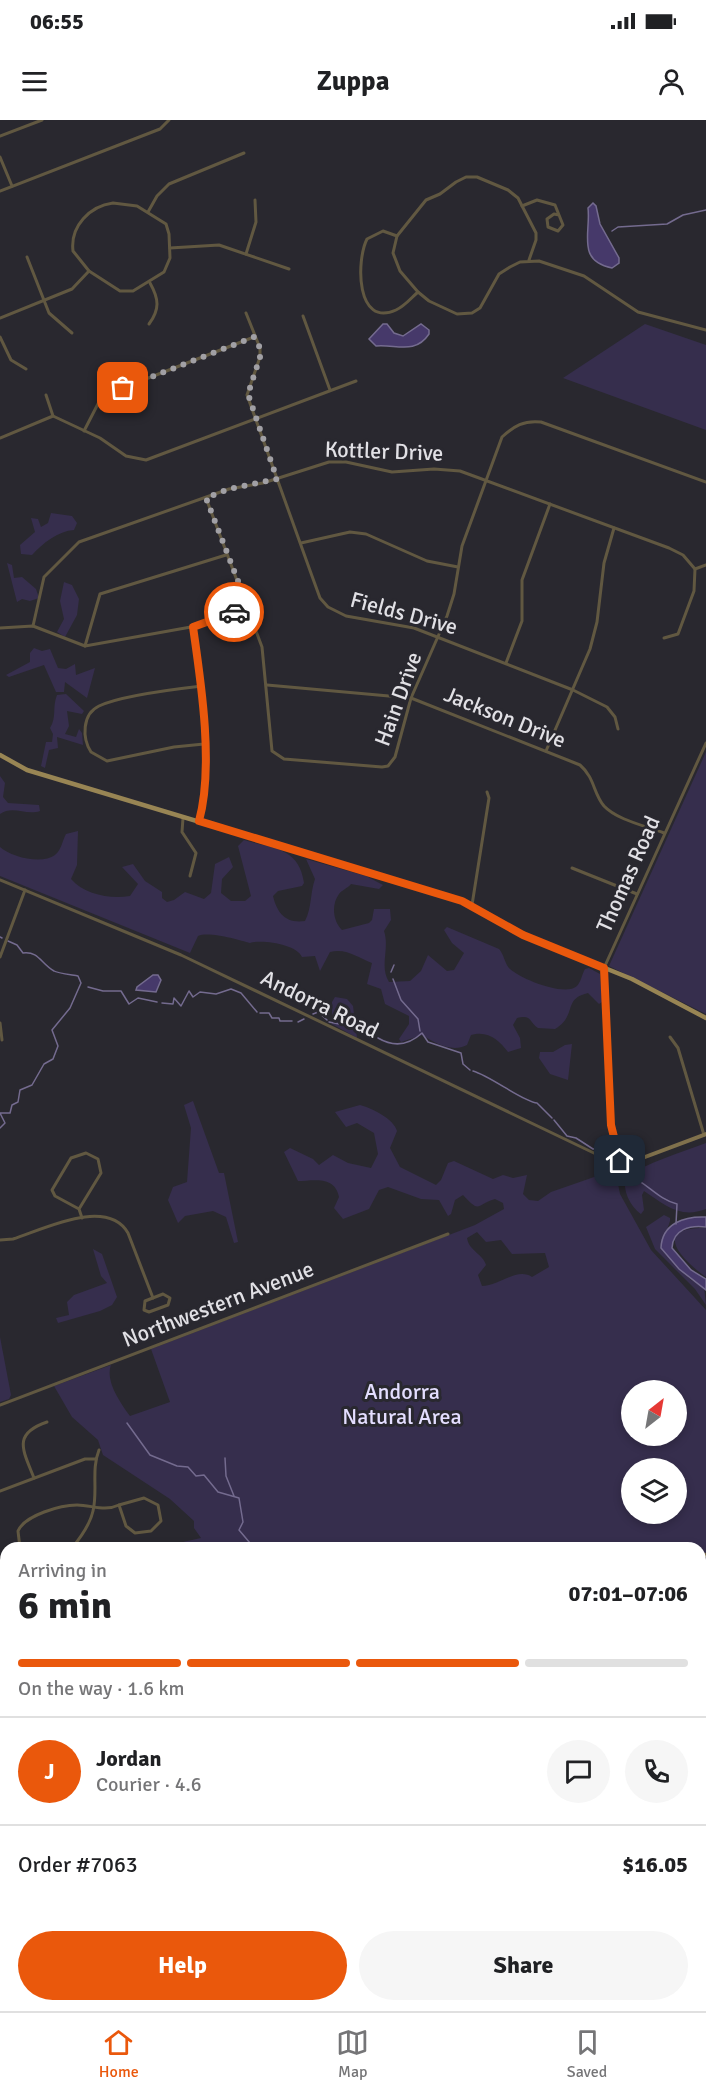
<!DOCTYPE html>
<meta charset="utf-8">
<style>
:root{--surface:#fff;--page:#f6f6f6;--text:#202124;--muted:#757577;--line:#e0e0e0;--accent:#ea580c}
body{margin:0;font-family:Signika,sans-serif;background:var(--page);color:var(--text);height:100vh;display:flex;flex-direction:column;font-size:22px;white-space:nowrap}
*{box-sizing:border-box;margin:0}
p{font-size:20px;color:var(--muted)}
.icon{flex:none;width:33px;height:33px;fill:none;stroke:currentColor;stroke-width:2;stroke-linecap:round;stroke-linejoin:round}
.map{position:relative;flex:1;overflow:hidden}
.sheet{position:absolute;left:0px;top:1422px;width:706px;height:470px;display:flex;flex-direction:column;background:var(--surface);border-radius:18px 18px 0 0;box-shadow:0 3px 9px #0003}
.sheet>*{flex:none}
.needle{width:39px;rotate:31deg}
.tools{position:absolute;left:621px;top:1260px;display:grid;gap:12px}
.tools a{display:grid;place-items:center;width:66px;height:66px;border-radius:50%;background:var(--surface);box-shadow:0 3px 9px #0003;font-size:30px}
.pin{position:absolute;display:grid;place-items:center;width:51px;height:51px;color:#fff;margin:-26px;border-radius:12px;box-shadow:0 3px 9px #0006}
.courier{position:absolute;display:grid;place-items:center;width:60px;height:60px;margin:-30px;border:4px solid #ea580c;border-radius:50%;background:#fff;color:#222;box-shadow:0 2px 8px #0007}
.head em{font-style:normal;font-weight:700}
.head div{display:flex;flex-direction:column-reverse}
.head{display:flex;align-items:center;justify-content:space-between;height:102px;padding:0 18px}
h1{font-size:39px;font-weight:700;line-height:45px}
.bar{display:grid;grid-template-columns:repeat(4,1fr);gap:9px 6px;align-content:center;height:72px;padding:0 18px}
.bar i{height:8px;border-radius:4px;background:var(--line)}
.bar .selected{background:var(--accent)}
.bar p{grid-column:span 4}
.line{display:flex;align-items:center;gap:15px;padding:0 18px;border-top:2px solid var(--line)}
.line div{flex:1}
.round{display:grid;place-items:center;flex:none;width:63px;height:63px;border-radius:32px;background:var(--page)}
.button{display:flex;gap:12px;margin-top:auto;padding:12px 18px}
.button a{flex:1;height:69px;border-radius:36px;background:var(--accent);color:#fff;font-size:24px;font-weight:700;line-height:69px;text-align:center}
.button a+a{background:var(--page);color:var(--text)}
.status{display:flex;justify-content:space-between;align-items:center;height:42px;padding:0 30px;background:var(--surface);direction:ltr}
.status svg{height:16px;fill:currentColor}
header{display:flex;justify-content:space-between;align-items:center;height:78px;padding:0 18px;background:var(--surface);font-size:27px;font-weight:700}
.dock{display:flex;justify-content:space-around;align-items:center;height:84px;border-top:2px solid var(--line);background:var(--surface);font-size:16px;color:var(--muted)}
.dock a{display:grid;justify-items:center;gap:3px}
.dock .selected{color:var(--accent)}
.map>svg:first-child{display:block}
</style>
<div class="status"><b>06:55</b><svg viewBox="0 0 49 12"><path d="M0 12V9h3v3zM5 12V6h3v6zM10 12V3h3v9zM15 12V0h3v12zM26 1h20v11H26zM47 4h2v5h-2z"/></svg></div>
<header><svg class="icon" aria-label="menu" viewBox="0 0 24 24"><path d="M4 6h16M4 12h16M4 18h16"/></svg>Zuppa<svg class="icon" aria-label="person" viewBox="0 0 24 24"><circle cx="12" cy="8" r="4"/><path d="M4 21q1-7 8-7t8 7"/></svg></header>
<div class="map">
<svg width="706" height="1891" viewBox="0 0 706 1891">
<rect width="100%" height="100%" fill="#29282f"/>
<g fill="#362e4d" fill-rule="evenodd">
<path d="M645 204 706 225V310L563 258Z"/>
<path d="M51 393 72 396 77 403 74 410C58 411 43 423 32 435L21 434 20 425 35 412 31 398 38 399 41 407 48 403Z"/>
<path d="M7 443 12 445 14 458 22 457 36 469 39 478 30 481 22 479 17 482Z"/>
<path d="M64 462 72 465 79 479 77 495 65 517 57 512 64 499 60 481Z"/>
<path d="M34 528 42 531 50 529 58 548 66 549 75 544 76 555 95 548 87 578 65 562 64 572H56L44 545 9 557 6 555 30 542V533Z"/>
<path d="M66 574 84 591 82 594 67 591 69 606 65 614 76 617 79 609 82 613 83 625 57 617 58 628 49 630 45 648 41 646 46 622H52L53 614 50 608C57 597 52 587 57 575Z"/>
<path d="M706 632V894L609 846Z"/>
<path d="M0 656 5 663 3 677 8 683 39 685 40 691C26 696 13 685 0 694Z"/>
<path d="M78 711 77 745 71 759C85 775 110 779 130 776L138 764 122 747 133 744 145 761 162 772V778L167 782 174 780 185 772 204 779 211 773 215 744 229 737 233 747 222 759 221 773 231 781H245L251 776 238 726 244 720C273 729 299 727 304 763L302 766 278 771 273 776C277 793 286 804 305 801 312 787 310 773 315 759L306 739 366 756 383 765 379 769 351 764C348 768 342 770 339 774 331 785 333 801 342 810L369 803 372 800 374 789H390L391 800 384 811C390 829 379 846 389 862L410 861 421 851 428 835 447 851 454 850 464 833 452 823 444 810 447 807 499 829C504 834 505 845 510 849 521 859 565 877 577 866 581 862 582 854 585 849L589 848 600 854 602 882 599 884 588 873C562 879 578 895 555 909L538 908C529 902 532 894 517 898L513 905 520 918 521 928 508 932C499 920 488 910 471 915L467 925C452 933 435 923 422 915L401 922 399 919 409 904V896L385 884 381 869 367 864 372 843C358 838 347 828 330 832L320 851 315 836 302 837C297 824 261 819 250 823 239 820 209 811 198 816L190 833 0 756V727C11 737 42 745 55 735 62 729 62 721 66 714Z"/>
<path d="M335 877 347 879 353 886 357 918 332 904V882Z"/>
<path d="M572 924 568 960 550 954 539 938 540 932H553L565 925Z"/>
<path d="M193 981 219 1053H224L238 1122 234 1123 226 1097 213 1091 185 1096 178 1103 168 1080 173 1067 187 1062 191 1008 184 985Z"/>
<path d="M360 985C372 988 394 999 397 1011L390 1028 400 1047 436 1065 441 1060 448 1043 454 1041 493 1059 503 1055 513 1058 527 1055 523 1074 529 1080 538 1081 551 1072 620 1048 618 1064 620 1074 651 1130 706 1190V1433H701L700 1428H433L401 1424 323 1426 269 1422 231 1428H156L201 1418 194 1408V1401L170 1379 103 1335 98 1320 72 1297 54 1266 111 1245C105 1261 120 1282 130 1296L170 1282 151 1229 475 1105 504 1089 503 1083 495 1079C475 1085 481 1094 463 1075L455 1080 451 1094 448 1096 439 1080 421 1079 388 1067 379 1070 369 1089 343 1099 334 1088 339 1077C335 1055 312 1061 298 1061L284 1032 290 1028 313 1039 319 1045 333 1035 348 1043 371 1048 378 1034 374 1013 357 1003 346 1007 335 992ZM477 1112 486 1122 501 1120 512 1134 545 1133 549 1147 532 1157C517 1147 499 1166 482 1166L478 1155 486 1145C483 1134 469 1131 467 1118ZM632 1270H676V1316H632ZM632 1348H676V1394H632Z"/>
<path d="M706 1023V1089C680 1099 665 1085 644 1071L642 1075 644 1090 641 1094C630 1086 622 1070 626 1057 649 1042 679 1033 706 1023Z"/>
<path d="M664 1095 670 1098V1101L661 1128 691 1160 704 1166 706 1185 695 1169 655 1129 646 1107Z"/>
<path d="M706 1108V1157C682 1140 650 1107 706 1108Z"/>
<path d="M93 1129 102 1134 117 1177 112 1185 100 1191 58 1203 56 1198 69 1195 67 1182 74 1175 107 1163 101 1156Z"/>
<path d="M0 1217 11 1275 9 1279 0 1282Z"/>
<path d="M706 1437V1728L701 1731 700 1438Z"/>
<path d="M6 1485V1603L0 1598V1487Z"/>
<path d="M0 1679H6V1782L0 1781Z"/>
<path d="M706 1771V1881H701L700 1774Z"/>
<path d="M197 1886H549L551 1891H314L313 1887 298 1891H198Z"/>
<path d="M568 1886H696L699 1891H570Z"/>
</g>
<g fill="#46396a" stroke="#746b8f" stroke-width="1.5">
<path d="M593 83 596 86 600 104 619 138V143L612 148C576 141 591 112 588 88Z"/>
<path d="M383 204H387L394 213 403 216 421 204 429 210V214C415 235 396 224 376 226L369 219Z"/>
<path d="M153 855H158L161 860 156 872 136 870 137 867Z"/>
<path d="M706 1097V1107C690 1105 673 1109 672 1128L691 1150 706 1159V1170L679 1149 661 1128C662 1103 685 1096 706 1097Z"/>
</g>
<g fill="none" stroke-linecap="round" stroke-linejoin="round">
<g stroke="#746b8f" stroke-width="1.5">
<path d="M612 111 618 107 667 104 683 95 706 90"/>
<path d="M0 817 2 818"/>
<path d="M391 852 394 845"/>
<path d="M393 859 401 880 418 899 420 911"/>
<path d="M88 867 103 871H121L129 884 138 878 157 882"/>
<path d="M162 883 173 884 174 878 181 886 189 871 193 877 200 872 216 874 231 869 241 873 257 892"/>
<path d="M260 893H269L272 898H279L280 901H292"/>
<path d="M313 894 318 892 327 900"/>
<path d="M298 902 304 899"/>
<path d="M329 902 360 908 373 916"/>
<path d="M378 918C395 928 409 925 422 913L428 922 461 933 463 944 470 950"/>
<path d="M473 951C491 956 523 982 537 983L552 998"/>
<path d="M554 1000 567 1016 576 1018 593 1029H603L607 1038"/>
<path d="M0 1008 5 1003 0 993H10L12 985 18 982 20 970 32 965 44 944 53 939 58 926 52 910 70 888 81 863 78 856C73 855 57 853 54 851 41 844 39 831 23 833L17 825 8 821"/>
<path d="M610 1044 611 1051 617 1054"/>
<path d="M627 1055C646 1061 657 1079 677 1084L676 1104"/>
<path d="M127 1303 150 1335 177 1346 188 1347 196 1356 204 1355 218 1372 239 1378 243 1402 239 1410 250 1423"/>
<path d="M225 1338 226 1356 234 1376"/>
<path d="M700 1459H706"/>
</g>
<g stroke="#615841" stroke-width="3">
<path d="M0 16 42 0"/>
<path d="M0 37 12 66"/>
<path d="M0 71 160 9 169 0"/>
<path d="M113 83 137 86 166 104 169 114 170 138 164 152 133 171H120L89 151 73 131C70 106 90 86 113 83Z"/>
<path d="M522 86 537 80 555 85 563 105 558 111 548 107 547 99 554 94 559 95"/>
<path d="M148 92 157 76 169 64 244 33"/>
<path d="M397 116 383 111 367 119C356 141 356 208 396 190 405 186 411 178 418 172"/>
<path d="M170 128 219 125 289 149"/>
<path d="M246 134 256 102 255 80"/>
<path d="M27 137 49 193 72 213"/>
<path d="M529 140 536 120V113L518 78 508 70 477 57H466L456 62 440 74 426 80 397 116 393 133 400 151 418 172 429 181 457 194 472 193 480 188 499 154 510 147 520 142 539 141 584 156 638 192 706 210"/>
<path d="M246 193 260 228V237L247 275 312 456 320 478 328 487 346 496 414 508 573 570 607 587 615 597 618 609"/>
<path d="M303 196 330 270"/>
<path d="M0 198 72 169 89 151"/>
<path d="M149 204C160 189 159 179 150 163"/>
<path d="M0 217 11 240 26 249"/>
<path d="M46 275 53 296"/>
<path d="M84 311 102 276 254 217"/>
<path d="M0 318 53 296 100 318 126 336 146 340 356 261"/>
<path d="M206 378 262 527 272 631 284 639 382 647 388 646 395 637 411 578 447 496 454 474 462 426 502 317C514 306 524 300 541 302L706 362"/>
<path d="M301 423 350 412 366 414 427 441 458 447"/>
<path d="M33 506 44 457 79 422 229 369 263 363 329 342H346L392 352 434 349 460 351 669 428 683 435 695 449 706 445"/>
<path d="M193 507C201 562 214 648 199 701"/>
<path d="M0 508 33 506 85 526 202 505 247 487"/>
<path d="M664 518 678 514 694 471 695 449"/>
<path d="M85 526 100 474 226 435"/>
<path d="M506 543 522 501V460L550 384"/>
<path d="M267 565 411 578 580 645C595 658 593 673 604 686 617 700 646 706 664 713"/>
<path d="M202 566C176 569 122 575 99 586 82 594 82 618 91 632L107 641 174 627 204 624"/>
<path d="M546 631 590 529 597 502 604 443 614 408"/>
<path d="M183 698 182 712 196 733 190 756"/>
<path d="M572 748 637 774"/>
<path d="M0 760 181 835 621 1046"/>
<path d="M472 785 489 678 487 672"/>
<path d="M0 837 25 770"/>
<path d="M0 903 2 920"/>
<path d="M670 917 678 928 704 1015"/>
<path d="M621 1045 612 1008 604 848 706 623"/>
<path d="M79 1089 101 1053 98 1039 86 1033 71 1038 52 1070 55 1076 79 1089 82 1098"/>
<path d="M0 1120 13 1119C44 1109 107 1077 128 1113L153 1178"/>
<path d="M163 1174 170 1178 168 1185 149 1192 144 1190 145 1181Z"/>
<path d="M0 1285 448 1114"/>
<path d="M34 1358C23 1330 12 1314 47 1302"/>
<path d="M0 1371 85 1339H96"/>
<path d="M144 1378 158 1385 161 1401 151 1411 135 1413 126 1406 119 1385Z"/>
<path d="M20 1428 18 1411C25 1395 61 1385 77 1385 92 1385 104 1392 119 1385"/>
<path d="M72 1428C81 1417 90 1405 93 1391 98 1370 91 1350 99 1330"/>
<path d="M0 1444 6 1443"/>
<path d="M4 1619 6 1655"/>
<path d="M0 1849H6"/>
<path d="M51 1886 53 1891"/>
<path d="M99 1886 101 1891"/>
<path d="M193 1886 194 1891"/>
<path d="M0 1887 1 1891"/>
<path d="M135 1891 146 1889"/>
</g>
<g stroke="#80714c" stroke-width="4">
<path d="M621 1046 706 1014"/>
<path d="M239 1428C269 1422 295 1428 324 1428 357 1428 389 1424 422 1428"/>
<path d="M700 1434 706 1435"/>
<path d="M0 1482 6 1481"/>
</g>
<path stroke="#988554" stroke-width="4.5" d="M0 635 27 650 462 781 523 815 632 859 706 898"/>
</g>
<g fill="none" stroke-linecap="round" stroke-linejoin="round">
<path stroke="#a1a0a5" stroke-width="6" stroke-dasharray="0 10.8" d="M123 268 254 217 260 228V237L248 274 277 359 229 369 206 378 248 487 234 492"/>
<path stroke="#ea580c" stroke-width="8" d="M234 492 193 507C201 562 214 647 199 701L462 781 523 815 604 848 611 1005 620 1041"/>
</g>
<g text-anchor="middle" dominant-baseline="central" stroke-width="6" stroke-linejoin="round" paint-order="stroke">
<g font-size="22" fill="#e1e0e5" stroke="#29282f">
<text transform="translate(384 331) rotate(2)">Kottler Drive</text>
<text transform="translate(404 493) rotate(15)">Fields Drive</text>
<text transform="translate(398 579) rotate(-70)">Hain Drive</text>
<text transform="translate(505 597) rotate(22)">Jackson Drive</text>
<text transform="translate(628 754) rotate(-66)">Thomas Road</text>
<text transform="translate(320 884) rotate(26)">Andorra Road</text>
<text transform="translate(218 1184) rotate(-21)">Northwestern Avenue</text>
</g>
<g font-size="22" fill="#e4deff" stroke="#29282f">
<text x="402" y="1271">Andorra<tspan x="402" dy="25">Natural Area</tspan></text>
</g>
</g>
</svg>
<div class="tools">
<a><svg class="needle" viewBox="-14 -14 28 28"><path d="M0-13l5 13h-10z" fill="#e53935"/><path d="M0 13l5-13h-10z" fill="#757577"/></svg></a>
<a><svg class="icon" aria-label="layers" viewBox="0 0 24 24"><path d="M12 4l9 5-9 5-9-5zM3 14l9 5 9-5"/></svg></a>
</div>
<div class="pin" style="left:123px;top:268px;background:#ea580c"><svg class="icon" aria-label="bag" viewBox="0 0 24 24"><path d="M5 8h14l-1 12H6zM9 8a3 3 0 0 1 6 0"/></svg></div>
<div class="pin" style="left:620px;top:1041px;background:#1f2937"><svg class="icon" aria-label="home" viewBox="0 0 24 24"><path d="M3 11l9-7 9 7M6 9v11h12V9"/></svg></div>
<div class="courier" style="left:234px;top:492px"><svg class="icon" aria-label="car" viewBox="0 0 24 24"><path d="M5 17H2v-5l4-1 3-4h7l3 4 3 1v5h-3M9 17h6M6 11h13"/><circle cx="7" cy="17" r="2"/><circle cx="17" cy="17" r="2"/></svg></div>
<section class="sheet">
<div class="head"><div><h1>6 min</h1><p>Arriving in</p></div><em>07:01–07:06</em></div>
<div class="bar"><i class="selected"></i><i class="selected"></i><i class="selected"></i><i></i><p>On the way · 1.6 km</p></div>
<div class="line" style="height:108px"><b class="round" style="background:var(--accent);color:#fff">J</b><div><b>Jordan</b><p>Courier · 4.6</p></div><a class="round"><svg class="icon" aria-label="chat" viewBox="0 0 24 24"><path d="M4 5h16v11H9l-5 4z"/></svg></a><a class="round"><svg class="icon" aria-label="phone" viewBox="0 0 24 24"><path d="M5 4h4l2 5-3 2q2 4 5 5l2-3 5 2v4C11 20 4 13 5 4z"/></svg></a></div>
<div class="line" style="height:78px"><div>Order #7063</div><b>$16.05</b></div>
<div class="button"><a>Help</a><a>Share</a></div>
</section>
</div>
<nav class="dock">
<a class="selected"><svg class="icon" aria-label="home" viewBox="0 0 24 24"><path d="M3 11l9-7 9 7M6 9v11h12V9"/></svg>Home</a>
<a><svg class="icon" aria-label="map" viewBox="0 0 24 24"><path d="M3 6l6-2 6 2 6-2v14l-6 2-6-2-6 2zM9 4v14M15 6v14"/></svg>Map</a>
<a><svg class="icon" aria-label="saved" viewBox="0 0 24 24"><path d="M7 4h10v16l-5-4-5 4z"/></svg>Saved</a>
</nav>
